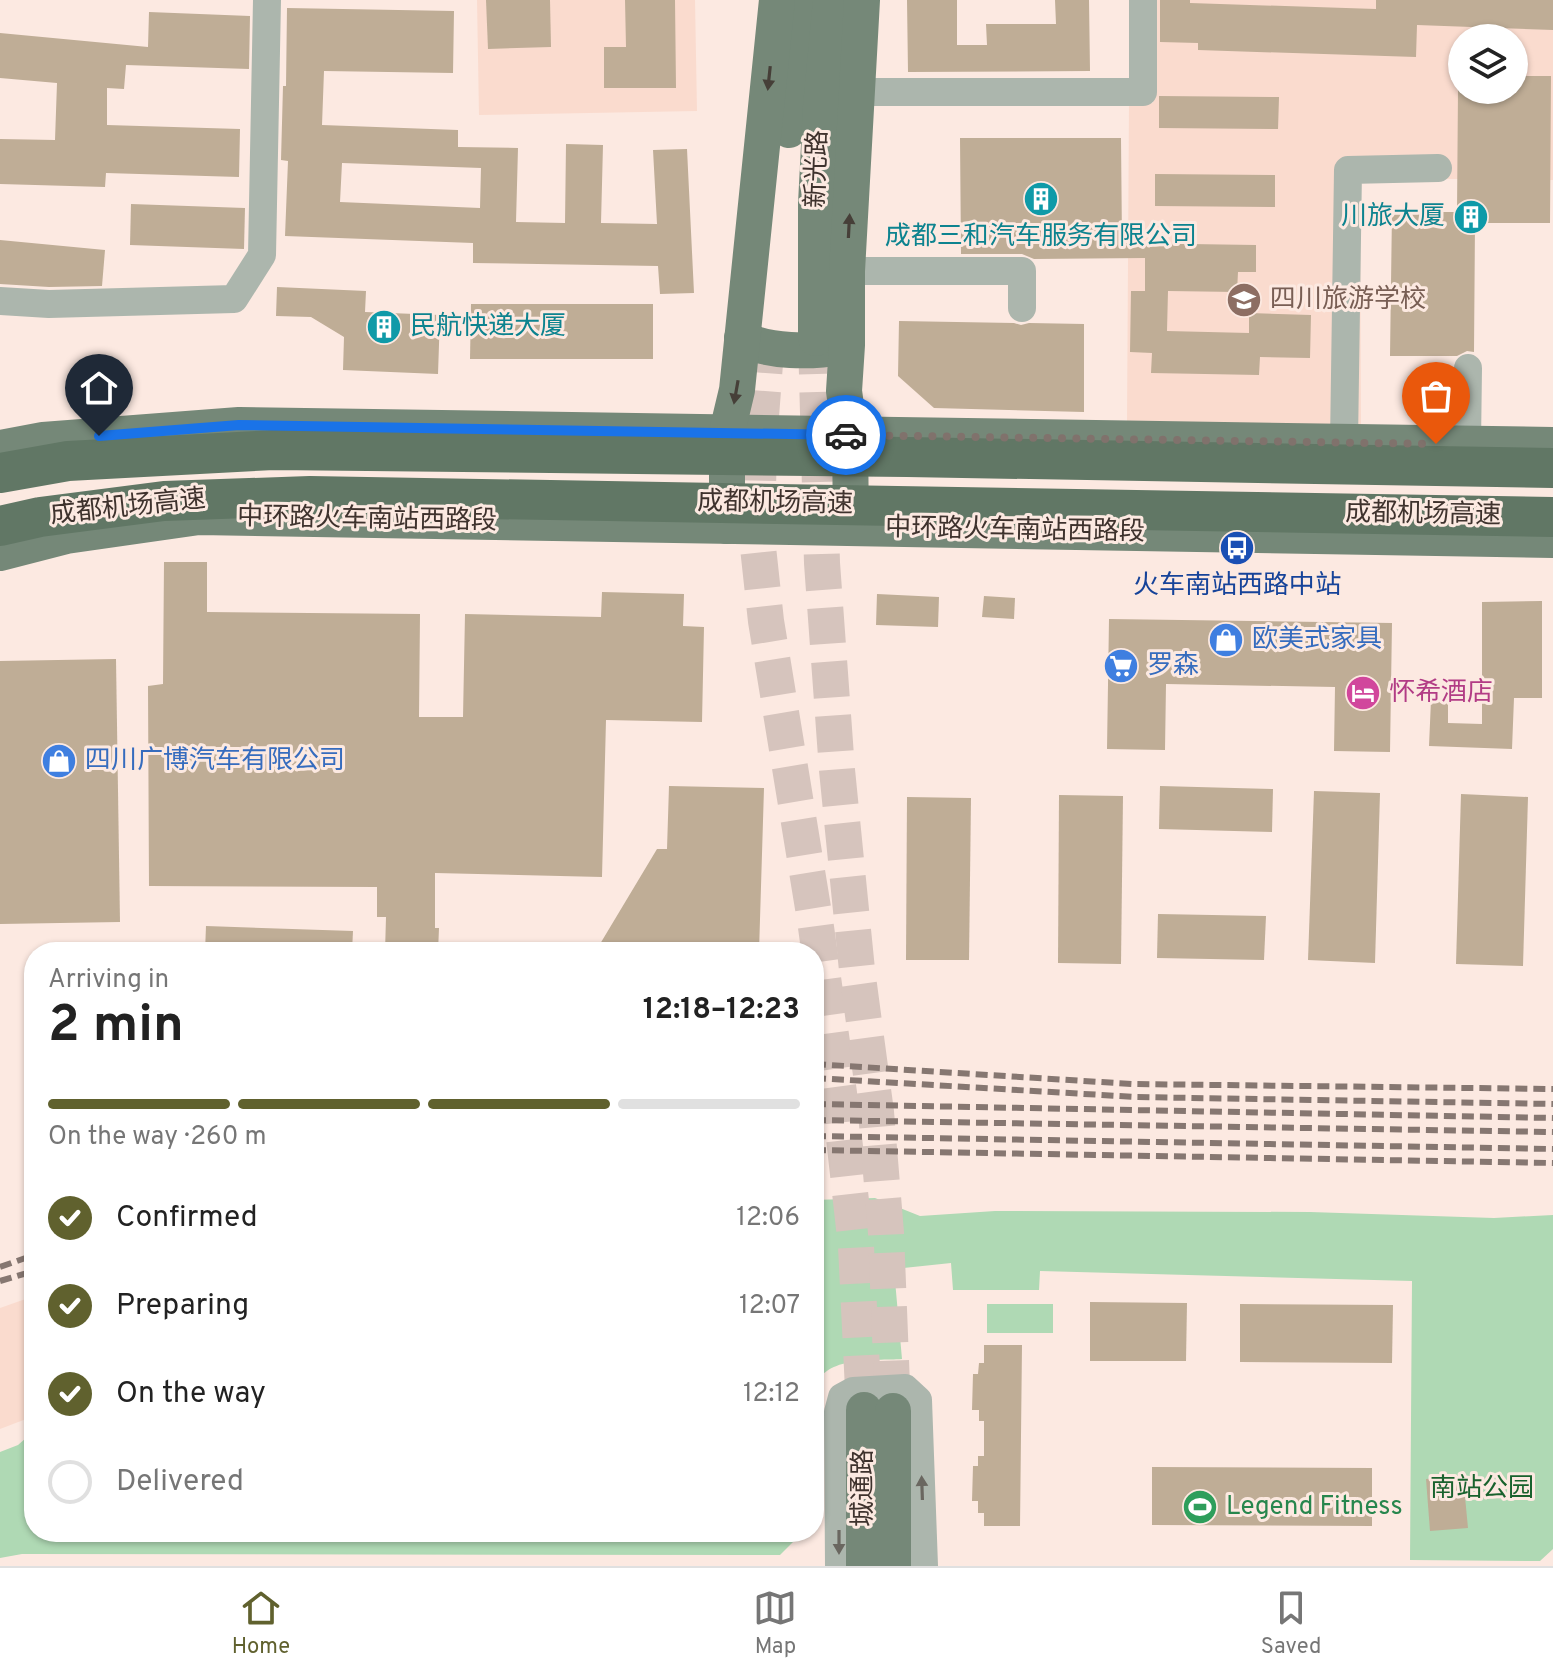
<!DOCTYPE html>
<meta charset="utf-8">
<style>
:root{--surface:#fff;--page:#f6f6f6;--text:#222;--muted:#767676;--line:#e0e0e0;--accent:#60612e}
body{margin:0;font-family:Overpass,"Noto Sans SC",sans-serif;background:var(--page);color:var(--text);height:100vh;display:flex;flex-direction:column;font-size:30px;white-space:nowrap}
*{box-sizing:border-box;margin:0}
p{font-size:26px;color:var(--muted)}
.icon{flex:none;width:44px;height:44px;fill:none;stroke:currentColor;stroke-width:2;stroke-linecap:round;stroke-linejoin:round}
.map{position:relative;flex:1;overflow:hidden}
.side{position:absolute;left:24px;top:942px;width:800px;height:600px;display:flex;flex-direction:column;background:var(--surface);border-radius:32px;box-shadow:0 2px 6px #0004}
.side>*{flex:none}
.controls{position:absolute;left:1448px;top:24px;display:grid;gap:16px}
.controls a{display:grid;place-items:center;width:80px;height:80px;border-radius:50%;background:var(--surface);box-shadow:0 2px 6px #0004;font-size:40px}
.pin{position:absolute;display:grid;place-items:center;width:68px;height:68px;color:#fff;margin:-82px -34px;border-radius:50% 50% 50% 0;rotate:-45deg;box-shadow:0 0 8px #0007}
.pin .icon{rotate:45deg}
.courier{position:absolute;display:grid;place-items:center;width:80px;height:80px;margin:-40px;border:6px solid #1a73e8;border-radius:50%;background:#fff;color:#222;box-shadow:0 2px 10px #0007}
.summary em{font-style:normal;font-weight:700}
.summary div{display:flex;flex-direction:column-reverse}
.summary{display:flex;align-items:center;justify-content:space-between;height:136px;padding:0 24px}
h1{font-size:52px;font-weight:700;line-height:60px}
.bar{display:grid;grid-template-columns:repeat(4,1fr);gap:12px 8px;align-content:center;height:96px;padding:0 24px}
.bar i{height:10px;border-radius:6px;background:var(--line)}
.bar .active{background:var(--accent)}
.bar p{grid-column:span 4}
ol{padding:0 24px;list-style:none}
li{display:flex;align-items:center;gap:24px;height:88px}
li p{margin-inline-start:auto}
li .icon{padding:8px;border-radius:50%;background:var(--accent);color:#fff;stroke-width:4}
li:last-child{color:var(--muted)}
li i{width:44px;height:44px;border:4px solid var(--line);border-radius:50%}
.menu{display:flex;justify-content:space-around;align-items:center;height:112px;border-top:2px solid var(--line);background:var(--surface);font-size:22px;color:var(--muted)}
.menu a{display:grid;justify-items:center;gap:4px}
.menu .active{color:var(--accent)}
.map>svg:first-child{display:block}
</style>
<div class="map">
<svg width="1553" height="1566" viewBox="0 0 1553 1566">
<rect width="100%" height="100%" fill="#fce9e1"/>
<g fill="#fadbce" fill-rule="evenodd">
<path d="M477 0H695L697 111 479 115Z"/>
<path d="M1153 0H1553V180L1360 178 1361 425 1127 421 1129 103H1153ZM1462 38H1514V90H1462Z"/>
<path d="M34 1296V1416L0 1429V1308Z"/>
</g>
<g fill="#afd9b4">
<path d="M875 1198 920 1216 995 1211 1310 1212 1494 1218 1553 1215V1549L1540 1561 1410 1560 1412 1281 1040 1271 1039 1290H953L951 1263 894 1269 902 1359C873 1361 826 1355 814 1388V1200Z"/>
<rect x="987" y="1304" width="66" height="29"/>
<path d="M34 1431V1532H803L780 1555 22 1554 0 1558V1452L18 1445Z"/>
</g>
<g fill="#bfad96" fill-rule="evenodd">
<path d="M486 0H550L551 47 488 49Z"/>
<path d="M625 0H675L676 88H604V47H626Z"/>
<path d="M907 0H957V45H987L986 24H1056L1055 0H1089L1090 71 908 72Z"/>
<path d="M1160 0H1190V3L1376 9V0H1553V30L1417 25 1416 57 1198 50V43L1160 42Z"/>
<path d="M287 8 454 11 453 73 324 71 322 125 458 130V147L518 148 516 222 565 223 566 144 603 145 601 223 657 224 653 150 687 149 694 293 660 294 658 266 473 263V243L285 236 288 161 281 160 283 86H286ZM342 163 481 168 480 208 340 202Z"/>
<path d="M149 12 250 16 249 69 126 65 124 89 107 88V125L240 129 239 177 106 173 105 187 0 184V139L55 140 57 83 0 78V33L148 47Z"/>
<path d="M1514 76H1551L1550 223H1475L1474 352 1467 351 1457 356H1390L1392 212H1457L1458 90H1514Z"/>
<path d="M1159 96 1279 97 1278 129 1159 128Z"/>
<path d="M960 138H1121L1122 243 1256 245V272H1238L1237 292 1168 291 1167 331 1249 333V313L1311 315 1310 358 1260 357 1259 375 1151 373 1152 353 1130 352 1131 291H1145V258L1034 259 1022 254H961Z"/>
<path d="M1155 174 1275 175V207L1155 206Z"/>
<path d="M131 204 245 208 244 249 130 245Z"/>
<path d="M0 240 105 250 102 286 49 287 0 284Z"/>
<path d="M277 287 366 291 365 312 440 315 438 374 343 370 344 337 311 317 276 316Z"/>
<path d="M471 304H653V359H470Z"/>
<path d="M899 321 1014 323 1021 325 1029 323 1084 324V412L934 408 898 376Z"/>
<path d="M164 562H207V612L420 614 419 717H463L465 614 601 617 602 592 684 594 683 626 704 627 702 722 606 720 602 877 435 873V928H439L438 952H385L386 917H377V887L149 886 148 686 163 684Z"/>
<path d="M877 594 939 597 938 627 876 625Z"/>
<path d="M984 596 1015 598 1014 619 982 617Z"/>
<path d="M1542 601V698H1514L1512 749 1429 746 1431 700H1448V723L1482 724V602Z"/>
<path d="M1109 619 1392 623 1390 752 1334 751 1335 687 1166 684 1165 750 1107 749Z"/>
<path d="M116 659 120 922 0 924V661Z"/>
<path d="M669 786 764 788 759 952H645L597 949 657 849H667Z"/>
<path d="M1160 786 1273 789 1272 832 1159 829Z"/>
<path d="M1314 791 1380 793 1375 963 1308 960Z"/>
<path d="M1461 794 1528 797 1523 966 1456 964Z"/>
<path d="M1059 795 1123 796 1121 964 1058 963Z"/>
<path d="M907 797 971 798 969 960H906Z"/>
<path d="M1158 914 1266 916 1264 960 1157 958Z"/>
<path d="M206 926 353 931 352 952H205Z"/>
<path d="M1090 1302 1187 1303 1186 1361H1090Z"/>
<path d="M1240 1304 1393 1305 1392 1363 1240 1362Z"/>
<path d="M984 1345H1022L1020 1526H984V1513H978V1501H972L973 1466H978V1456H984V1421H979V1410H972L973 1374H978L979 1363H984Z"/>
<path d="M1152 1467 1372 1468V1526L1152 1525Z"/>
<path d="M1463 1476 1468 1528 1430 1531 1426 1479Z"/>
</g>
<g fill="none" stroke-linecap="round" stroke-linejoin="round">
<g stroke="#d6c4bd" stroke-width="36" stroke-dasharray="36 18" stroke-linecap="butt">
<path d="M767 337 759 443 757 538 766 621 815 920 839 1093 856 1246 864 1410"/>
<path d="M816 338 822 563 837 770 857 970 876 1112 886 1233 893 1411"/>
</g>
<g stroke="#acb6ad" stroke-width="28">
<path d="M856 92H1143V0"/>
<path d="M847 271H1022V308"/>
<path d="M0 301 49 304 234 299 262 255 267 0"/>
<path d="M1344 443 1348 170 1438 168"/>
<path d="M1467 444 1468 368"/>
<path d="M839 1566 838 1412 842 1397 853 1391 905 1388 918 1400 924 1566"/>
</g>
<g stroke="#758878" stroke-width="36">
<path d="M789 130 803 0"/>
<path d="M742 338C767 353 813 352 841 347"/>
<path d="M816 338V204L821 106 831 0"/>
<path d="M0 448 43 440 239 425 1553 445"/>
<path d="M727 526V432L737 390 777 0"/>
<path d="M851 528 850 435 844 391 847 345V271L862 0"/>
<path d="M0 553 66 536 199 517 1553 540"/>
<path d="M864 1566V1410"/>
<path d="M893 1566V1411"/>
</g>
<g stroke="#617765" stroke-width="40">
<path d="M0 473 68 461 273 450 907 457 1553 468"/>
<path d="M0 526 40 517 164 501 310 496 1553 517"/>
</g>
<g stroke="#867771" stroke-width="6" stroke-dasharray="12 6" stroke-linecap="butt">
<path d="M814 1064 1133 1084 1553 1089"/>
<path d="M814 1078 1136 1097 1553 1104"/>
<path d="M814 1104 1553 1118"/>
<path d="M814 1120 1553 1132"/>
<path d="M814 1136 1553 1149"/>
<path d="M814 1150 1553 1163"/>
<path d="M0 1267 34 1255"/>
<path d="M0 1281 34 1271"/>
</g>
</g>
<defs><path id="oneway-solid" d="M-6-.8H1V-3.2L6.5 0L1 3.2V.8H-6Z" transform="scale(2)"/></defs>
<g fill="#463f38">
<use href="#oneway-solid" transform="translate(769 78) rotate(96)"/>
<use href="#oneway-solid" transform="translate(849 226) rotate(-87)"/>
<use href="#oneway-solid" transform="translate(736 392) rotate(100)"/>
</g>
<g fill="#6a6760">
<use href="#oneway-solid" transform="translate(922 1488) rotate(-92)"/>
<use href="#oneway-solid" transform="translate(839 1542) rotate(90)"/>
</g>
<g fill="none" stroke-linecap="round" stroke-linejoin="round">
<path stroke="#80726c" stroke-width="8" stroke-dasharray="0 14.4" d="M846 435 1436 444"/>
<path stroke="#1a73e8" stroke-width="10" d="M99 436 239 425 846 435"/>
</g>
<defs>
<g id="building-disc" transform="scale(1.8)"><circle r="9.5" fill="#0f9aa8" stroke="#fce9e1"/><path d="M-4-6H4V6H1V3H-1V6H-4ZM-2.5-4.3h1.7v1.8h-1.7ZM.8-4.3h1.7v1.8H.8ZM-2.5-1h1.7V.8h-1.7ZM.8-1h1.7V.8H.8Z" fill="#fff"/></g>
<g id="university-disc" transform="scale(1.8)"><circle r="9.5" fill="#8d6e63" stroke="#fce9e1"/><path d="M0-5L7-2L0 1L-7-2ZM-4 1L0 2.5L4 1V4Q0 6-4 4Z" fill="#fff"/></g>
<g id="bus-disc" transform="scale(1.8)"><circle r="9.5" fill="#1a4fb4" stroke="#fce9e1"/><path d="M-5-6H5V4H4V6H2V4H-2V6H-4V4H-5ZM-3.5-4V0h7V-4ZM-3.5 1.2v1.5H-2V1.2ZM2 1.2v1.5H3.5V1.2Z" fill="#fff"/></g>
<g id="shop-disc" transform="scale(1.8)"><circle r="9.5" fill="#3f7fe0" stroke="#fce9e1"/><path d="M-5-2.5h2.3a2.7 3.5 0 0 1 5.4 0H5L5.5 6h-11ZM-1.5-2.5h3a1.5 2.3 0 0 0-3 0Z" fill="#fff"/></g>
<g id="supermarket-disc" transform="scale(1.8)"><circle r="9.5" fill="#3f7fe0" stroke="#fce9e1"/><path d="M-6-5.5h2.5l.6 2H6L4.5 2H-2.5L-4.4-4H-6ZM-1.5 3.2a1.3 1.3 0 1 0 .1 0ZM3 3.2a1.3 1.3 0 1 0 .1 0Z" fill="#fff"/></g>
<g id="hotel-disc" transform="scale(1.8)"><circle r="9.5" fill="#d1479c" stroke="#fce9e1"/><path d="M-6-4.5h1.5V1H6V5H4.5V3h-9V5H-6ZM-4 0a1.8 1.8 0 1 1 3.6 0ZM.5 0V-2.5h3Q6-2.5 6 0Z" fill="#fff"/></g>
<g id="stadium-disc" transform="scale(1.8)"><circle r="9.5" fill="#2e9e5b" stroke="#fce9e1"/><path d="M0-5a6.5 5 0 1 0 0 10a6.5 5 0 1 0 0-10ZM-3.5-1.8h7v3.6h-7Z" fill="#fff"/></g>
</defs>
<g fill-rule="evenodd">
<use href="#building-disc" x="1041" y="199"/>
<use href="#building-disc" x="1471" y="217"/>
<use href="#university-disc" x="1244" y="300"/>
<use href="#building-disc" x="384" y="327"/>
<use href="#bus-disc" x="1237" y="548"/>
<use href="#shop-disc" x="1226" y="640"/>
<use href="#supermarket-disc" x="1121" y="666"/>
<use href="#hotel-disc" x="1363" y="693"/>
<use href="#shop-disc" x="59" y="761"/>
<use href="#stadium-disc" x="1200" y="1507"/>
</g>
<g text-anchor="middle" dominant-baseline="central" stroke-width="6" stroke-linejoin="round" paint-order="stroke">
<g font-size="26" fill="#3e322d" stroke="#fce9e1">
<text transform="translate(818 169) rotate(-88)">新光路</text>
<text transform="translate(775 504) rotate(1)">成都机场高速</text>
<text transform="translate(128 508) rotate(-6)">成都机场高速</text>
<text transform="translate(1423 515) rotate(1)">成都机场高速</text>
<text transform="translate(367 520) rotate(1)">中环路火车南站西路段</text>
<text transform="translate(1015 531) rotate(1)">中环路火车南站西路段</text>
<text transform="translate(864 1488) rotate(-90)">城通路</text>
</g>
<g font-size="26" fill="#0d838f" stroke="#fce9e1" text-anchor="end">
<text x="1445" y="217">川旅大厦</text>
<text x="1041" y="237" text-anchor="middle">成都三和汽车服务有限公司</text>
<text x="410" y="327" text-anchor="start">民航快递大厦</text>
</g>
<g font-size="26" fill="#785e54" stroke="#fce9e1" text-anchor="start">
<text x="1270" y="300">四川旅游学校</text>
</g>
<g font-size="26" fill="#164399" stroke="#fce9e1">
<text x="1237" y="586">火车南站西路中站</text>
</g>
<g font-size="26" fill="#366cbe" stroke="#fce9e1" text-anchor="start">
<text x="1252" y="640">欧美式家具</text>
<text x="1147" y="666">罗森</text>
<text x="85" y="761">四川广博汽车有限公司</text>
</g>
<g font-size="26" fill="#b23c85" stroke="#fce9e1" text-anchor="start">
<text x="1389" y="693">怀希酒店</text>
</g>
<g font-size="26" fill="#19622d" stroke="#fce9e1">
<text x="1482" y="1489">南站公园</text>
</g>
<g font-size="26" fill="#27864d" stroke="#fce9e1" text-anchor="start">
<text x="1226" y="1507">Legend Fitness</text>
</g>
</g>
</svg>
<div class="controls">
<a><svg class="icon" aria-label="layers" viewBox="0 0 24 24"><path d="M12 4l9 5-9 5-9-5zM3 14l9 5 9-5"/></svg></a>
</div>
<div class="pin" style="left:1436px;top:444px;background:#ea580c"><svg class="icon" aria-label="bag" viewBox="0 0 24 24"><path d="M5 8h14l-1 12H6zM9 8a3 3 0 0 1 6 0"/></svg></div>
<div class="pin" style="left:99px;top:436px;background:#1f2937"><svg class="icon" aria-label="home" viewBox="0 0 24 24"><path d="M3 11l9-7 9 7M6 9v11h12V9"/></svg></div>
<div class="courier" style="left:846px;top:435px"><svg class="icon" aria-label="car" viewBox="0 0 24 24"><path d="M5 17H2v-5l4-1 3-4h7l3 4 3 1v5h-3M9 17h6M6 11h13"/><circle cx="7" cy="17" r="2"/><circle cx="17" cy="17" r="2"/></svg></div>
<section class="side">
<div class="summary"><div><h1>2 min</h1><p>Arriving in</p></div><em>12:18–12:23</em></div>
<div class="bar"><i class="active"></i><i class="active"></i><i class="active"></i><i></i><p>On the way · 260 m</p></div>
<ol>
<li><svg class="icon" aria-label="check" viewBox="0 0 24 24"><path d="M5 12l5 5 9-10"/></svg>Confirmed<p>12:06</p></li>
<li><svg class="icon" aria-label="check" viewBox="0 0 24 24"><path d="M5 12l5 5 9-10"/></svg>Preparing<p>12:07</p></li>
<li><svg class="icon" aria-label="check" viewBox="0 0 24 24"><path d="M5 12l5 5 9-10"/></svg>On the way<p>12:12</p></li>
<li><i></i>Delivered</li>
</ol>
</section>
</div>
<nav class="menu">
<a class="active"><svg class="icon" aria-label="home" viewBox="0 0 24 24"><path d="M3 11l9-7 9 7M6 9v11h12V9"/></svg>Home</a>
<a><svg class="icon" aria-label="map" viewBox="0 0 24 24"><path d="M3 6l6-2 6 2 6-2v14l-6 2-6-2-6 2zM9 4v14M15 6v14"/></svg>Map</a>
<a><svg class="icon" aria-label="saved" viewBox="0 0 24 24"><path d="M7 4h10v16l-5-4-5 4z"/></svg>Saved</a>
</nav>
